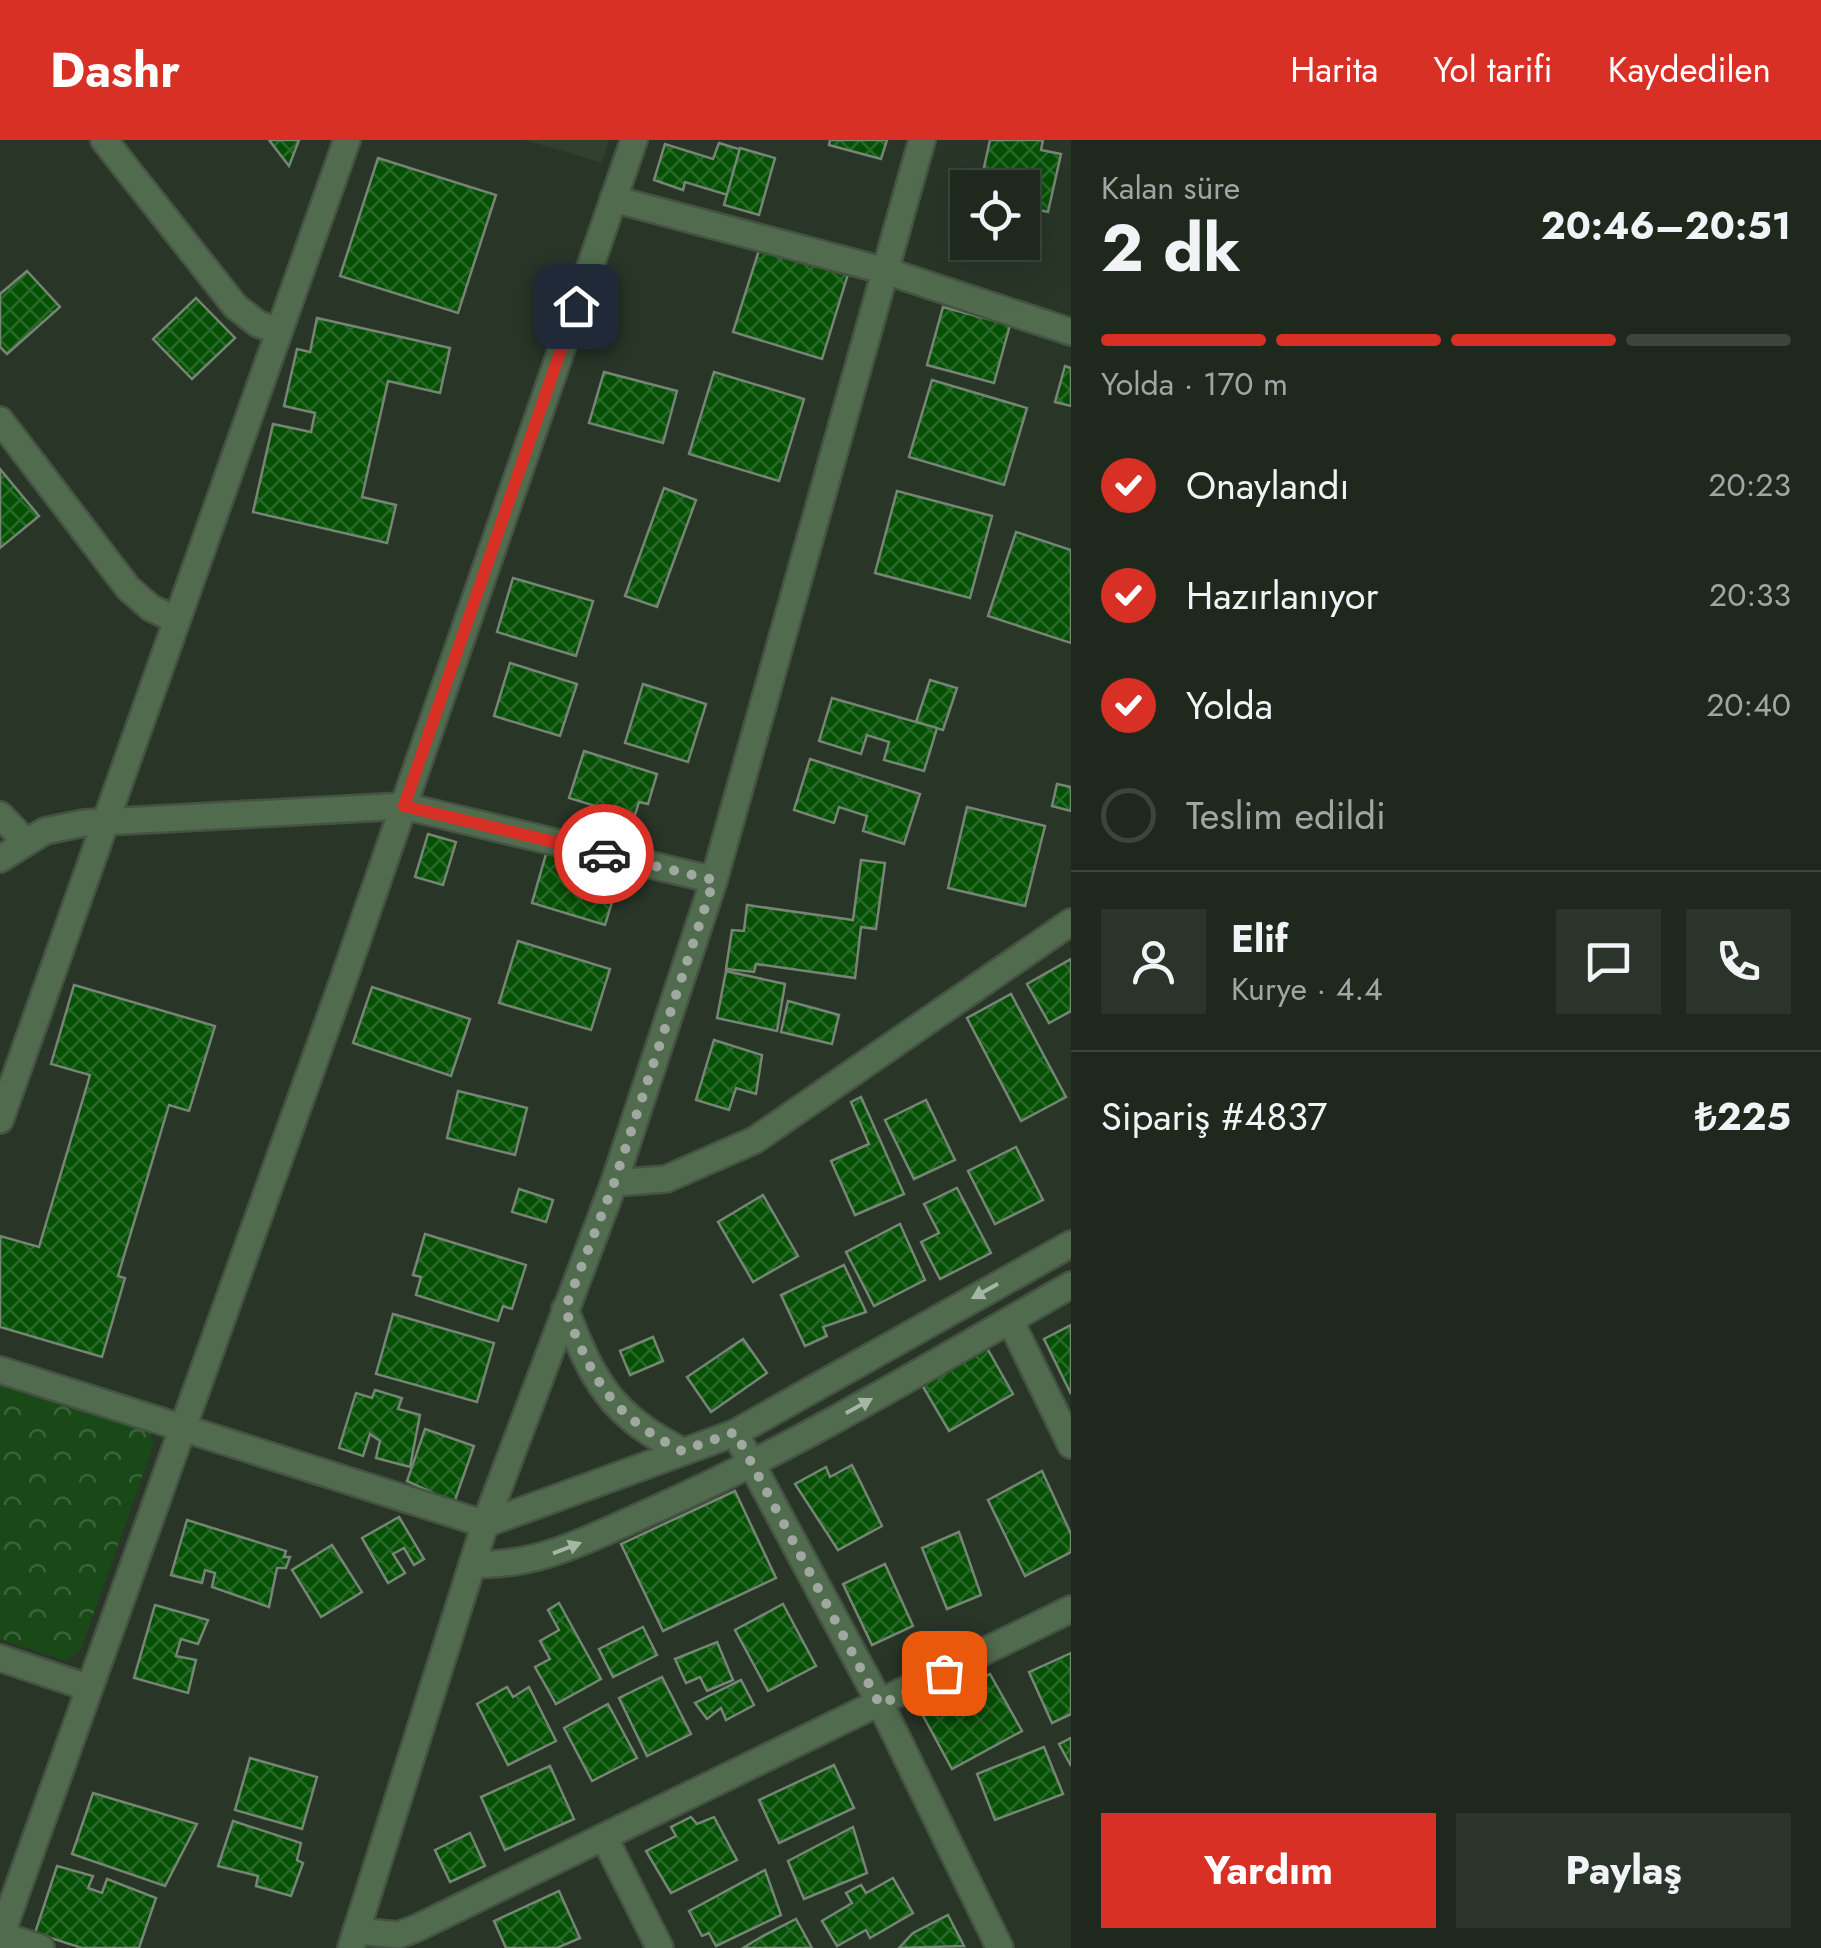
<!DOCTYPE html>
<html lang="tr">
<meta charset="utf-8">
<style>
:root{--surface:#1e281d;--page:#2b342a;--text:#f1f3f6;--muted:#a1a6a4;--line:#3c443b;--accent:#d93025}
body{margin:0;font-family:Jost,sans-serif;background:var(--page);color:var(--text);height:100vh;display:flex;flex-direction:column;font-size:38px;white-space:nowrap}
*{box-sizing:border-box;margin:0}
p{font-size:32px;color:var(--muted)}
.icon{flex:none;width:55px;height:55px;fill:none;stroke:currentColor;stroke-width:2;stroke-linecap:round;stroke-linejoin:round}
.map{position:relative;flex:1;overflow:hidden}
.drawer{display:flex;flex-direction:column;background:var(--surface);width:750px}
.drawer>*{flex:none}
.buttons{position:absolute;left:950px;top:30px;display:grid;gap:20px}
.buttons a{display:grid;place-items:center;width:90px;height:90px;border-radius:0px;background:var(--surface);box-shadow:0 10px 40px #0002,0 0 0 2px var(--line);font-size:50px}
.pin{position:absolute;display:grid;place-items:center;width:85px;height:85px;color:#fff;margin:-42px;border-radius:20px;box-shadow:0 5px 15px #0006}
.courier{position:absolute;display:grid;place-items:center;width:100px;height:100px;margin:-50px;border:8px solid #d93025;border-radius:50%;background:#fff;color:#222;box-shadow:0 2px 12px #0007}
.summary em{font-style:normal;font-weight:700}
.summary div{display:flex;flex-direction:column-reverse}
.summary{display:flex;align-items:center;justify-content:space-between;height:170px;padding:0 30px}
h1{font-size:65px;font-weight:700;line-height:75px}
.bar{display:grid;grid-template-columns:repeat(4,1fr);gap:15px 10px;align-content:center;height:120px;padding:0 30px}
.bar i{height:12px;border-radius:8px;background:var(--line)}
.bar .selected{background:var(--accent)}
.bar p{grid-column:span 4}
.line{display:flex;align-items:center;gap:25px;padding:0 30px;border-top:2px solid var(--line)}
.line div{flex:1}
.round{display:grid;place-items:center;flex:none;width:105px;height:105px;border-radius:0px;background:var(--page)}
ol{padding:0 30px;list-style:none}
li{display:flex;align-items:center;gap:30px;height:110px}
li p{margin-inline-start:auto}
li .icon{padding:10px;border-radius:50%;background:var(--accent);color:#fff;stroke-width:4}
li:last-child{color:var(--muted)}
li i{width:55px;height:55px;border:5px solid var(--line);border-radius:50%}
.action{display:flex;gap:20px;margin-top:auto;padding:20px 30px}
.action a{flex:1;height:115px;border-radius:0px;background:var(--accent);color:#fff;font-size:40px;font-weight:700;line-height:115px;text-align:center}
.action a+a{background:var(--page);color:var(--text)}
header{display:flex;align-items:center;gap:60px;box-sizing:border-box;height:140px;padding:0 50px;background:var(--accent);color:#fff}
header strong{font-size:48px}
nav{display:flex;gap:55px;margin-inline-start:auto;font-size:35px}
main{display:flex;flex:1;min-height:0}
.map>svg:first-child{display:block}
</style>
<header>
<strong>Dashr</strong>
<nav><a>Harita</a><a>Yol tarifi</a><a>Kaydedilen</a></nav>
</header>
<main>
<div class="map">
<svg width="1071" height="1808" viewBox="0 0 1071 1808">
<defs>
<pattern id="park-crowns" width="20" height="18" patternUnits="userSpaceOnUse" patternTransform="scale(2.5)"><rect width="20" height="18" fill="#194917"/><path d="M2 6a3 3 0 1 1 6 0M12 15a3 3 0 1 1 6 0" fill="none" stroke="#3a6338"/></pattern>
<pattern id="building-cross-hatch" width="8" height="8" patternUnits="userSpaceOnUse" patternTransform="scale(2.5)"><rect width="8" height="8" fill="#055005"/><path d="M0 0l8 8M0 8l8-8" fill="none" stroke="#296929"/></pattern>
</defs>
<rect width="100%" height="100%" fill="#283527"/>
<path fill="#2f402d" d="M525 0H609L602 23Z"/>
<path fill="url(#park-crowns)" d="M0 1238 147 1287 154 1304 80 1511 66 1521 0 1499Z"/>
<g fill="url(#building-cross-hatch)" stroke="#778576" stroke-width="2.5">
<path d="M269 0H299L289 26Z"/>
<path d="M830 0H887L881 19 829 5Z"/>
<path d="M990 0H1043L1041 10 1061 14 1048 72 1031 68 1034 58 1022 55V48L980 46Z"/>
<path d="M719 3 745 11 731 56 685 42 683 50 654 40 665 4 713 19Z"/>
<path d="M740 8 775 18 759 75 724 65Z"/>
<path d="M378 18 496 55 458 173 340 136Z"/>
<path d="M760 107 848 134 822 219 733 192Z"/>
<path d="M27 131 60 167 7 214 0 207V154Z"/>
<path d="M196 158 235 198 192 239 153 199Z"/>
<path d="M943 167 1010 185 994 243 927 225Z"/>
<path d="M317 178 450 208 440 253 388 241 362 357 396 365 387 403 253 372 273 284 311 292 315 273 284 266 297 209 310 212Z"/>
<path d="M1065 226 1071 228V266L1055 262Z"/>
<path d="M604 232 677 251 663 303 589 283Z"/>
<path d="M714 232 804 259 779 341 689 314Z"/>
<path d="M932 240 1027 268 1004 345 909 317Z"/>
<path d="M0 329 39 376 0 408Z"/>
<path d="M664 348 696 360 657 467 625 456Z"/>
<path d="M897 351 992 376 970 458 875 433Z"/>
<path d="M1016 392 1071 410V503L988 476Z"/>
<path d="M513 438 593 461 576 516 497 492Z"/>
<path d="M510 523 577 544 560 596 494 576Z"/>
<path d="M930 540 957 548 943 590 916 582Z"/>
<path d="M643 544 706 564 688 622 625 603Z"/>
<path d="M832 558 937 588 924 631 884 620 889 602 867 595 861 614 819 601Z"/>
<path d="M584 611 657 634 648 664 639 662 634 678 569 658Z"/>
<path d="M810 619 920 654 904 704 863 691 867 676 839 667 834 683 794 670Z"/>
<path d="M1057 644 1071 647V671L1052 666Z"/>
<path d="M967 667 1045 686 1025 766 948 748Z"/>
<path d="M428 694 456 702 443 745 415 737Z"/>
<path d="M548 707 622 729 605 785 532 763Z"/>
<path d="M861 720 885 723 876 789 861 787 855 838 756 824 754 832 726 829 732 790 744 791 747 765 853 780Z"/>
<path d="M518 801 610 829 591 890 499 863Z"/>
<path d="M1071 819V871L1049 883 1027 844Z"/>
<path d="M726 831 785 844 777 891 717 878Z"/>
<path d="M74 845 215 886 189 971 169 965 118 1136 125 1138 102 1217 0 1187V1096L39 1107 90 935 51 924Z"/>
<path d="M372 847 470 879 451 936 353 903Z"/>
<path d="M1011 854 1066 957 1021 981 967 878Z"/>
<path d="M788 861 839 875 832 904 781 892Z"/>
<path d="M714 900 762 915 756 954 736 948 729 970 696 960Z"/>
<path d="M458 951 527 968 515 1015 447 998Z"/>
<path d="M861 957 904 1054 855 1075 831 1021 869 1004 851 962Z"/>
<path d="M926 960 955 1020 914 1039 885 980Z"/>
<path d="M1016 1007 1043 1060 995 1084 968 1031Z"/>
<path d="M957 1048 991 1113 940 1139 921 1102 939 1093 924 1064Z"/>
<path d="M519 1049 553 1060 546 1082 512 1072Z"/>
<path d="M763 1055 798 1116 753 1142 718 1082Z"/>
<path d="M900 1084 925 1140 874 1166 846 1112Z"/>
<path d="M425 1094 526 1125 512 1169 503 1166 498 1181 416 1155 421 1137 413 1135Z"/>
<path d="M844 1125 866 1172 823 1187 827 1196 805 1206 781 1155Z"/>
<path d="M393 1174 494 1203 477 1262 376 1234Z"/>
<path d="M1071 1185V1254L1044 1199Z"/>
<path d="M653 1197 663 1221 630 1235 620 1211Z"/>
<path d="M743 1199 767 1233 711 1272 687 1237Z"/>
<path d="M987 1208 1013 1254 949 1291 922 1245Z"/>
<path d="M375 1250 402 1258 398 1269 420 1275 410 1327 376 1318 380 1301 370 1294 363 1316 339 1308 356 1253 372 1258Z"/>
<path d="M425 1289 474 1306 454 1363 407 1341Z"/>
<path d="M852 1325 882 1386 838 1410 795 1344 826 1327 830 1337Z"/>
<path d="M1042 1331 1071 1394V1412L1025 1436 988 1360Z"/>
<path d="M735 1351 776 1438 663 1491 621 1404Z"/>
<path d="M399 1377 424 1419 414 1425 404 1408 393 1414 405 1433 388 1443 362 1398Z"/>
<path d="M187 1380 286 1411 284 1417H290L286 1428H277L269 1467 212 1447 215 1433 205 1430 202 1443 171 1435Z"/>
<path d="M959 1392 981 1455 947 1469 922 1408Z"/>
<path d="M332 1405 362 1452 321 1477 292 1430Z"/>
<path d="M885 1424 913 1486 872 1505 843 1444Z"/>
<path d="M559 1463 601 1539 556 1564 535 1527 550 1519 540 1501 559 1490 548 1470Z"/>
<path d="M783 1464 816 1526 768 1551 735 1490Z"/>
<path d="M155 1465 208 1480 198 1504 181 1499 176 1516 196 1520 188 1553 134 1538Z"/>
<path d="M643 1487 657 1515 613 1537 599 1509Z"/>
<path d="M717 1502 733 1540 707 1551 700 1537 686 1543 675 1519Z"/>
<path d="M1071 1513V1574L1052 1583 1029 1532Z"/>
<path d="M990 1534 1022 1591 952 1629 921 1572Z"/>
<path d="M662 1537 691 1594 647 1616 619 1558Z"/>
<path d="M741 1540 754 1565 726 1580 721 1568 707 1579 695 1563Z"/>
<path d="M507 1547 513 1557 529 1547 556 1601 508 1625 477 1564Z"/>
<path d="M608 1564 637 1618 592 1641 564 1588Z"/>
<path d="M1071 1598V1626L1059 1604Z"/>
<path d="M1044 1607 1063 1654 995 1680 977 1634Z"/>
<path d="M250 1618 317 1637 302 1689 235 1670Z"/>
<path d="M834 1625 854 1668 779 1703 759 1660Z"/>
<path d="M550 1626 574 1679 505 1710 481 1657Z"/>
<path d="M93 1653 197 1684 165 1746 72 1714Z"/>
<path d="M691 1677 697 1684 714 1677 737 1720 671 1753 646 1711 676 1696 671 1687Z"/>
<path d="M233 1681 301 1703 297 1720 303 1723 291 1756 256 1746 258 1736 218 1726Z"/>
<path d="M853 1687 867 1733 804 1759 788 1721Z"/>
<path d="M470 1693 485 1726 450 1742 435 1710Z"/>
<path d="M57 1726 93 1736 88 1748 102 1753 107 1739 156 1758 139 1808H82L35 1793Z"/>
<path d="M765 1730 781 1775 716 1806 709 1793 702 1796 689 1771Z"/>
<path d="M893 1738 913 1773 870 1798 866 1790 837 1806 822 1781 852 1763 846 1753 861 1745 866 1753Z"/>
<path d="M559 1751 580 1798 557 1808H506L494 1781Z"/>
<path d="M948 1775 964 1806 899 1808 913 1793Z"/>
<path d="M796 1779 812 1808H743L761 1797Z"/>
</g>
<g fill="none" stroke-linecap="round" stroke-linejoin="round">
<g stroke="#455244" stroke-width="30">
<g id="minor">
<path d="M104 0 235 166 258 184 279 191"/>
<path d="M613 59 886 131 1071 192"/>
<path d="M0 280 128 448 151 468 175 479"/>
<path d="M0 675 24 700"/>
<path d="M0 719 45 691 84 683 404 666 714 740"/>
<path d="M0 980 347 0"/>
<path d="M614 1043 666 1039 755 1000 1071 782"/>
<path d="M565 1169C593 1241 611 1276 682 1311"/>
<path d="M1010 1180 1071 1305"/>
<path d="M0 1230 485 1384 735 1293 1071 1104"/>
<path d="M735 1293 881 1565 1000 1808"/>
<path d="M472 1424C538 1428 595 1396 654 1370 798 1306 933 1224 1071 1145"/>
<path d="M0 1518 87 1547"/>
<path d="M604 1697 660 1808"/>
<path d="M356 1791 398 1795 417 1788 1071 1469"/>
<path d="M1 1795 41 1808"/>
<path d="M0 1798 343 841 634 0"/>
<path d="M351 1808 485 1384 614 1043 714 740 922 0"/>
</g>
</g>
<use href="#minor" stroke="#506b4d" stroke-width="25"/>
</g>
<defs><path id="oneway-solid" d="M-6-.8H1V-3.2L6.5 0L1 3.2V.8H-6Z" transform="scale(2.5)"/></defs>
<g fill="#a6b6a5">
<use href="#oneway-solid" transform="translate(985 1151) rotate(151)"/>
<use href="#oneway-solid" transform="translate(859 1266) rotate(-29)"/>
<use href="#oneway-solid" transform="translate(567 1408) rotate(-21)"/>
</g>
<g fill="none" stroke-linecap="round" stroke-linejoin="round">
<path stroke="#a0a99f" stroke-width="10" stroke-dasharray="0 18" d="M604 714 714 740 614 1043 565 1169C593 1241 611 1275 682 1311L735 1292 880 1565 944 1533"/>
<path stroke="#d93025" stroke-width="12" d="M576 166 404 666 604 714"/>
</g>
</svg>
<div class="buttons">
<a><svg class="icon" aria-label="locate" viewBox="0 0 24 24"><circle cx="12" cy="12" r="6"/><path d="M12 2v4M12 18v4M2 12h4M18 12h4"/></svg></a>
</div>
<div class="pin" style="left:944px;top:1533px;background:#ea580c"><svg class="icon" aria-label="bag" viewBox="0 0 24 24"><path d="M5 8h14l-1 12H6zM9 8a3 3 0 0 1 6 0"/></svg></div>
<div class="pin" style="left:576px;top:166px;background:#1f2937"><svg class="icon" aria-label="home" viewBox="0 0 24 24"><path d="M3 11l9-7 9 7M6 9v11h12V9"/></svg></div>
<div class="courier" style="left:604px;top:714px"><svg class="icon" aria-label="car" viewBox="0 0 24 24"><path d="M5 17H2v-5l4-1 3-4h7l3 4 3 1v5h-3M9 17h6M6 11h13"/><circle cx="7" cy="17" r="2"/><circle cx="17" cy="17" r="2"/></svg></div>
</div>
<section class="drawer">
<div class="summary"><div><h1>2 dk</h1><p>Kalan süre</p></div><em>20:46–20:51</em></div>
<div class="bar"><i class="selected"></i><i class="selected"></i><i class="selected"></i><i></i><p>Yolda · 170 m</p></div>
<ol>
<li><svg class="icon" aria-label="check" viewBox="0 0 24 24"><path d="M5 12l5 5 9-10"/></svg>Onaylandı<p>20:23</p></li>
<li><svg class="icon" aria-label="check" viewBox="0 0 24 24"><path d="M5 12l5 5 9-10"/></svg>Hazırlanıyor<p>20:33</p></li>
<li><svg class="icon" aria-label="check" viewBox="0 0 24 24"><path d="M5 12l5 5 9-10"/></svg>Yolda<p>20:40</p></li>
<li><i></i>Teslim edildi</li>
</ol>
<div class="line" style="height:180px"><a class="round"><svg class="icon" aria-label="person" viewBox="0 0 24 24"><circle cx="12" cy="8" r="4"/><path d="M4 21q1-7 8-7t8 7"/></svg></a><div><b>Elif</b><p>Kurye · 4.4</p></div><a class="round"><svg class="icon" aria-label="chat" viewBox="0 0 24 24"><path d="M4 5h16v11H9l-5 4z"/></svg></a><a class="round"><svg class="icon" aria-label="phone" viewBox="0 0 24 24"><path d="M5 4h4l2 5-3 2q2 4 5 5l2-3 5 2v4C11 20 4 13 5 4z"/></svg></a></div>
<div class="line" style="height:130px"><div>Sipariş #4837</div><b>₺225</b></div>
<div class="action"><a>Yardım</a><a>Paylaş</a></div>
</section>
</main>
